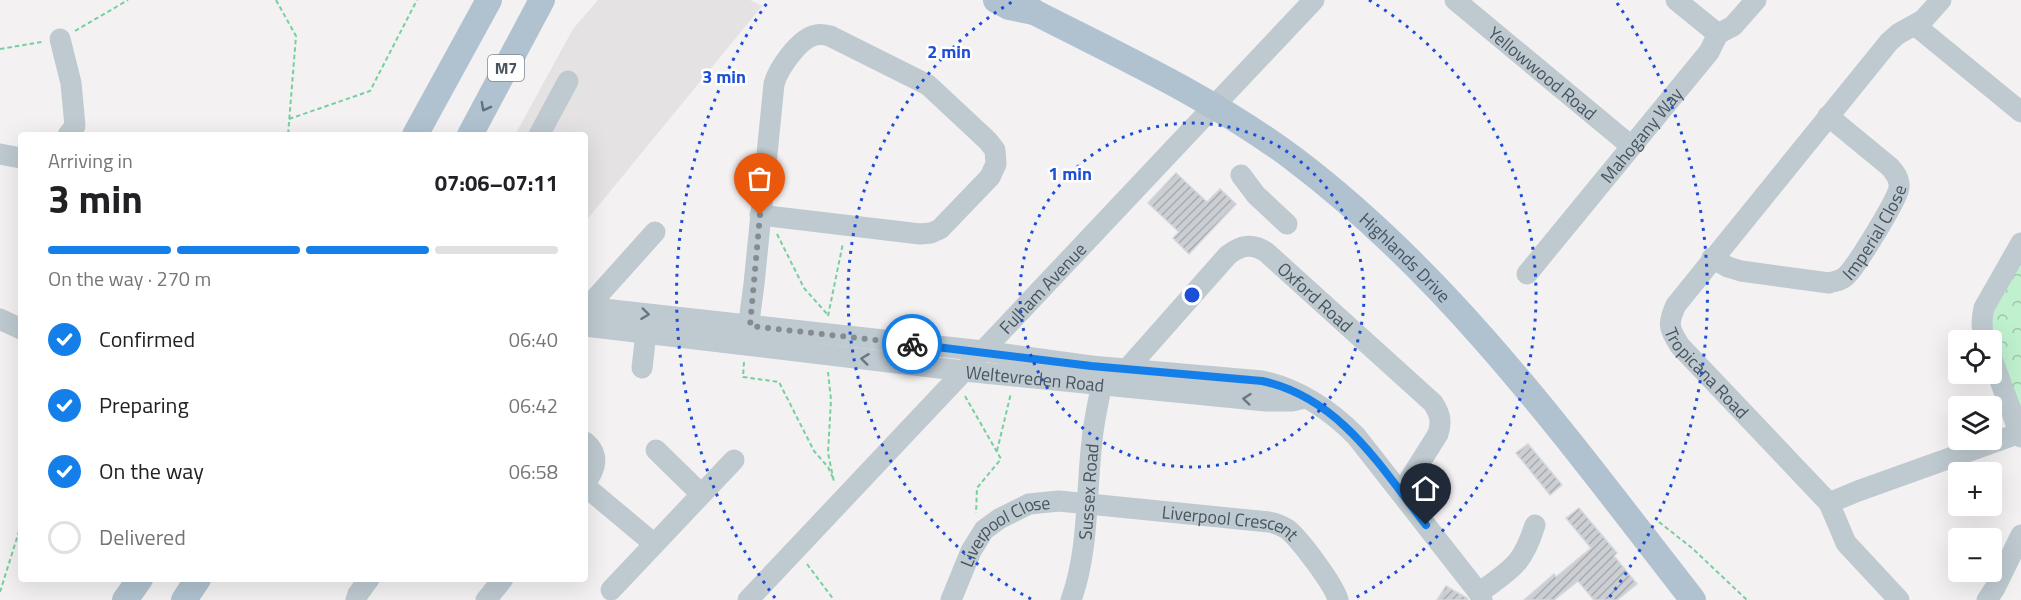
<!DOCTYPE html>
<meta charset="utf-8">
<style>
:root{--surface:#fff;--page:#f6f6f6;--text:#202124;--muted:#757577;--line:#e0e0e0;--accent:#157fe9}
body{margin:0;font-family:"Titillium Web",sans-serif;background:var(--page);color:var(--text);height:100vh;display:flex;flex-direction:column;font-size:22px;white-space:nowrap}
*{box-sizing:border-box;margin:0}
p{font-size:20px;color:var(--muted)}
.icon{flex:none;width:33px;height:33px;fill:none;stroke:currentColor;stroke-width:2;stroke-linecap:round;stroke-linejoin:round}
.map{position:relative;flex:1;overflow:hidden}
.panel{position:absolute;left:18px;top:132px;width:570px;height:450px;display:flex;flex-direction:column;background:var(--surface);border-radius:6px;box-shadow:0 6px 24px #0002}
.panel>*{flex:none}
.controls{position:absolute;left:1948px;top:330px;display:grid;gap:12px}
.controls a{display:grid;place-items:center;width:54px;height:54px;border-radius:6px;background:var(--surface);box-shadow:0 6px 24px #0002;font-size:30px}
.pin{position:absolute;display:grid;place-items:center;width:51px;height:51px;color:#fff;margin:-62px -26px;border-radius:50% 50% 50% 0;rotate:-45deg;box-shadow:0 0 6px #0007}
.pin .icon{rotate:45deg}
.courier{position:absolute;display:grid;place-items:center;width:60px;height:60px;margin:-30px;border:4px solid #157fe9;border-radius:50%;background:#fff;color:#222;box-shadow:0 2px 8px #0007}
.overview em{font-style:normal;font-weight:700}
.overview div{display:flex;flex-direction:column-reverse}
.overview{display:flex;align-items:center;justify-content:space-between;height:102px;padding:0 30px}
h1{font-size:39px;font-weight:700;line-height:45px}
.bar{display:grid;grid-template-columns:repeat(4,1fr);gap:9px 6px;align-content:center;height:72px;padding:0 30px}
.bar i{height:8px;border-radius:4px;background:var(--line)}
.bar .on{background:var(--accent)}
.bar p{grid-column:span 4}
ol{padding:0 30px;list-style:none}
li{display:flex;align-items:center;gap:18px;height:66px}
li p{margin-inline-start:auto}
li .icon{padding:6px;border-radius:50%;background:var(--accent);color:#fff;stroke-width:4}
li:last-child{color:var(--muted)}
li i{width:33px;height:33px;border:3px solid var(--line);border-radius:50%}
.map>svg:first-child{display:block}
</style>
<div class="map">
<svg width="2021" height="600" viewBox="0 0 2021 600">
<defs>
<pattern id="park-crowns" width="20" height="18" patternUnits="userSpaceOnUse" patternTransform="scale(1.5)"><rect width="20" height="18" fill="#bff1cf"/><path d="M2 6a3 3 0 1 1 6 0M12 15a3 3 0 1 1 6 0" fill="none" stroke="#9dc6ab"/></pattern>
<pattern id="building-hatch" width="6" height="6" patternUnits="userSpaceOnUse" patternTransform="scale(1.5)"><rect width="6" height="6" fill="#cbced3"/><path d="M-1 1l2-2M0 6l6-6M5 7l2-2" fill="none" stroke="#a7aaae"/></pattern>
</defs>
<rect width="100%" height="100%" fill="#f3f1f1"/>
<path fill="#e4e2e3" d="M598 0H750L762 6 585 222V135H515L573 29Z"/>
<path fill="url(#park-crowns)" d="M2021 263V415L1988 323Z"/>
<g fill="url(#building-hatch)" stroke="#d5d7dc" stroke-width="1.5">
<path d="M1176 173 1207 202 1220 189 1236 204 1189 254 1173 238 1179 232 1148 203Z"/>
<path d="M1528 444 1562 485 1550 495 1516 453Z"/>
<path d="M1579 508 1617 553 1614 556 1637 584 1617 600H1594L1578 581 1554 600H1524L1554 574 1556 577 1591 548 1566 518Z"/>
<path d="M1446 586 1467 598 1468 600H1437Z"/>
</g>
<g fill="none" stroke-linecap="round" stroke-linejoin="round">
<g stroke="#76d09e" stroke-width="2" stroke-dasharray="4.5 3" stroke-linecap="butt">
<path d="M276 0 296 36 288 135"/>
<path d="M75 31 128 0"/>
<path d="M0 49 42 42"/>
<path d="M289 119 370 91 417 0"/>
<path d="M777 234 804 288 828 315"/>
<path d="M828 316 843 243"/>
<path d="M744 362 743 377 779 382 814 451 828 467 833 478"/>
<path d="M828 372 831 400 828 453 834 482"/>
<path d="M965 396 1001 459 977 488 976 513"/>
<path d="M997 451 1011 393"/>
<path d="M1659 522 1692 548 1747 600"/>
<path d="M807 564 834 600"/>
<path d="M0 592 21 525"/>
</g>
<g stroke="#bec9d0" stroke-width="21">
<path id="s1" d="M1455 0 1631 146"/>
<path d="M1676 0 1718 34"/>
<path id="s2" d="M1941 0 1923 20 1898 34 1889 42 1676 305C1667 324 1669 329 1680 346L1829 503 1858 491 2020 433"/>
<path d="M1916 26 2021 112"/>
<path d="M60 39 71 83 75 126 68 135"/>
<path d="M539 135 568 81"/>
<path d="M0 154 21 158"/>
<path d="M1241 175 1256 195 1287 224"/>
<path id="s3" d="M1712 258 1728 267 1741 271 1829 283C1835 281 1841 281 1846 276 1856 267 1897 200 1899 188 1900 179 1895 173 1890 167L1828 116"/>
<path id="s4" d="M1527 274 1709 52 1718 34 1733 26 1756 0"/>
<path d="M585 307 983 351 1091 366 1262 381C1299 389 1330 410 1356 436L1479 593 1482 600"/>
<path d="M585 310 655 232"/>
<path d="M0 319 21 329"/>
<path id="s5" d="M585 326 964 371 1266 401H1292L1305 398"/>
<path d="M1985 340C1981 329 1981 320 1984 308L2021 243"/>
<path d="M746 344 754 284 774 84C778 69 799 38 816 35 821 34 826 35 830 36L928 85 988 141 995 150 996 164 990 177 940 229 931 233 920 234 760 215"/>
<path d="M1992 359 2021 437"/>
<path d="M642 368 646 333"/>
<path id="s6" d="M1127 377 1128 368 1228 255C1241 245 1252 243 1266 252L1433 403C1440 414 1442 421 1438 434L1401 493"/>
<path d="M585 442C600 455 596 469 585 483"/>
<path d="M656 450 700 493"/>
<path d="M585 486 653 543"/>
<path d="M1829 503 1846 543 1899 600"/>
<path d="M611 590 734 460"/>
<path d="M1479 593C1512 568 1522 566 1535 525"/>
<path d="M356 600 358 594 369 579"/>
<path d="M486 600 503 579"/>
<path id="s7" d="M748 600 1314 0"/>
<path id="s8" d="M951 600 971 551 984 530 999 519 1029 504 1059 501 1269 522C1275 523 1281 525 1287 529 1299 538 1335 586 1338 600"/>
<path id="s9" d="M1071 600C1089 551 1086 492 1092 441 1094 418 1100 395 1104 373"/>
<path d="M1987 600 1995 588 2021 535"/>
</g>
<g stroke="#b0c2d0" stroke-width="26">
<path d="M996 0 1009 7 1034 12"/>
<path id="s10" d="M1020 0 1034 12C1122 57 1214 99 1294 159 1453 279 1571 444 1693 600"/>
<path d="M415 135 489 0"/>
<path d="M470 135 542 0"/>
<path d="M125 600 140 579"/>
<path d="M184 600 198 579"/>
</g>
</g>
<defs><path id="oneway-chevron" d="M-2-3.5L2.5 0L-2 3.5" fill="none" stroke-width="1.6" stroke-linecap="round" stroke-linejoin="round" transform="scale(1.5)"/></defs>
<use stroke="#62707b" href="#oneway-chevron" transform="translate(485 107) rotate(118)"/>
<g stroke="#6b7881">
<use href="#oneway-chevron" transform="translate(645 314) rotate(7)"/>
<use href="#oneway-chevron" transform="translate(865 359) rotate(-173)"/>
<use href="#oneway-chevron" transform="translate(1247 399) rotate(-174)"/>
</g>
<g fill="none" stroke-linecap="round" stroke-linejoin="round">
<path stroke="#848c92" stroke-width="6" stroke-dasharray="0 10.8" d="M760 215 750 326 912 344"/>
<path stroke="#157fe9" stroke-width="8" d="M912 344 1091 366 1262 381C1340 398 1380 466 1426 525"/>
</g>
<g fill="none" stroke="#1d4ed8" stroke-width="3" stroke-dasharray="3 6">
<circle cx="1192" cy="295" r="172"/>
<path d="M1031 599A344 344 0 0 1 1015 0M1369 0A344 344 0 0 1 1353 599"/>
<path d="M775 598A516 516 0 0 1 767 3M1617 3A516 516 0 0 1 1609 598"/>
</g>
<g text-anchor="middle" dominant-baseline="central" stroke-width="5" stroke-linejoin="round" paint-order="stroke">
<rect fill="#fff" stroke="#7f888f" stroke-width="1.5" x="488" y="55" width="36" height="26" rx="4.5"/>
<g font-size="16" font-weight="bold" fill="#48555f">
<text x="506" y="68">M7</text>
</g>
<g font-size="18" fill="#48555f" stroke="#fff">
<text stroke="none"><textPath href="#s1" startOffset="114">Yellowwood Road</textPath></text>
<text stroke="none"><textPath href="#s4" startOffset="180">Mahogany Way</textPath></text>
<text stroke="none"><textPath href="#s3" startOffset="192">Imperial Close</textPath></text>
<text stroke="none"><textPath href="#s10" startOffset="466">Highlands Drive</textPath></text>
<text stroke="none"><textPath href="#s7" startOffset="429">Fulham Avenue</textPath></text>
<text stroke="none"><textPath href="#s6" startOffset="268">Oxford Road</textPath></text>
<text stroke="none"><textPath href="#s2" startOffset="488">Tropicana Road</textPath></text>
<text stroke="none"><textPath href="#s5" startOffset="453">Weltevreden Road</textPath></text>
<text stroke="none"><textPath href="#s9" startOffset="110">Sussex Road</textPath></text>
<text stroke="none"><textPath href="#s8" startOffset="333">Liverpool Crescent</textPath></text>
<text stroke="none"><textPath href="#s8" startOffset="94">Liverpool Close</textPath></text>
</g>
</g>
<circle cx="1192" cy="295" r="9" fill="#1d4ed8" stroke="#fff" stroke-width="3"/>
<g font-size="18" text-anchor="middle" font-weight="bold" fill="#1d4ed8" stroke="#fff" stroke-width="5" stroke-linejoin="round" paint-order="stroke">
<text x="949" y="58">2 min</text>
<text x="724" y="83">3 min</text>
<text x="1070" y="180">1 min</text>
</g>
</svg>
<div class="controls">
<a><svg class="icon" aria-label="locate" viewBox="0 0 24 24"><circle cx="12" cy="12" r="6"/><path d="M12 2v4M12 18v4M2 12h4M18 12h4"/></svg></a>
<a><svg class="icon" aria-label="layers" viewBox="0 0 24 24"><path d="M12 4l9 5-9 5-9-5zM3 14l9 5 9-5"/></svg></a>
<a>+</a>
<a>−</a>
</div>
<div class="pin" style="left:760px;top:215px;background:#ea580c"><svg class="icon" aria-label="bag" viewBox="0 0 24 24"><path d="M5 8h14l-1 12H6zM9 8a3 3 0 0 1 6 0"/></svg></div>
<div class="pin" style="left:1426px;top:525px;background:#1f2937"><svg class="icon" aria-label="home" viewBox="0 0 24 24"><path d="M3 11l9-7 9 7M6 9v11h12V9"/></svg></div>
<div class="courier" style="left:912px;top:344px"><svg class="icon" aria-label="bike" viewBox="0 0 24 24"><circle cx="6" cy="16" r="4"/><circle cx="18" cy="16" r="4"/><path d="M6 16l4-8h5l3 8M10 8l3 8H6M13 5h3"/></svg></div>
<section class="panel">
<div class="overview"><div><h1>3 min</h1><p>Arriving in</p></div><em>07:06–07:11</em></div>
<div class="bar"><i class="on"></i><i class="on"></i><i class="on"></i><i></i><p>On the way · 270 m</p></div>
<ol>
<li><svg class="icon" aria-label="check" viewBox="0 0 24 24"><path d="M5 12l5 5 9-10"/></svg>Confirmed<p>06:40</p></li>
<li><svg class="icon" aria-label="check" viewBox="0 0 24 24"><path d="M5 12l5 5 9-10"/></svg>Preparing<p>06:42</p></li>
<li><svg class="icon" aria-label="check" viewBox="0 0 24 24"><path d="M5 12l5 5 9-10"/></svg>On the way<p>06:58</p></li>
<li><i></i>Delivered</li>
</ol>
</section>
</div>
